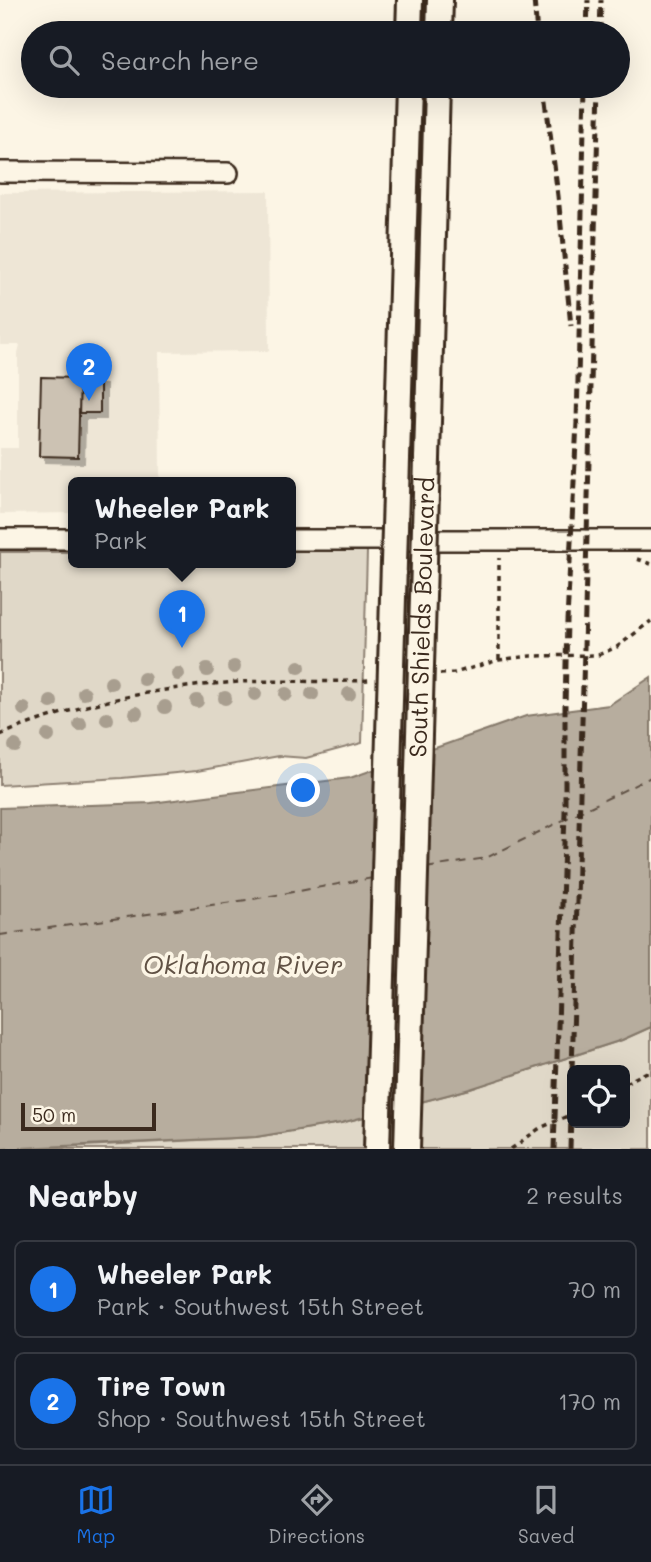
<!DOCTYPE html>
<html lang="en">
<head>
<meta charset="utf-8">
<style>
  body { margin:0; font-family:Mali,sans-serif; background:#242831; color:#f1f3f6 }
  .controls { position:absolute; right:21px; bottom:21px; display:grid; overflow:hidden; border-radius:10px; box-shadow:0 7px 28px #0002 }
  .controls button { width:63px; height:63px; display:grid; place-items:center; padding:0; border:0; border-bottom:2px solid #363941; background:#171b24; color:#f1f3f6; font:35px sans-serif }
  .scale { position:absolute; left:21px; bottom:18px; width:135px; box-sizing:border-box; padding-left:7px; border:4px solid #3b2a1e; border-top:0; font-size:19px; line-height:24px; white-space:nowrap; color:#3b2a1e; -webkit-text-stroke:5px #fcf5e5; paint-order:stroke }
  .you { position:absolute; left:304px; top:791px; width:24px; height:24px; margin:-18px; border:5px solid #fff; border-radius:50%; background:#1a73e8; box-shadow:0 0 0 10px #1a73e833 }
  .badge { display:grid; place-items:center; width:46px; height:46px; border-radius:50%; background:#1a73e8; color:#fff; font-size:23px; font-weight:700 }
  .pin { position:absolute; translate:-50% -58px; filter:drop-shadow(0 2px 4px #0008) }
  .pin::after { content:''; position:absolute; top:37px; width:24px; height:21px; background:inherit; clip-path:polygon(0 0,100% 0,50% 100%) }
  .popup { position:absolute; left:68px; top:477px; width:228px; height:91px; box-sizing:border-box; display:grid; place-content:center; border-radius:10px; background:#171b24; filter:drop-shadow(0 2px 5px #0005); font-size:23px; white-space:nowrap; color:#9ea1a6 }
  .popup b { font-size:26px; color:#f1f3f6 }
  .popup::after { content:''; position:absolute; left:50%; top:100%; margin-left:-14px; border:14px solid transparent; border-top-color:#171b24 }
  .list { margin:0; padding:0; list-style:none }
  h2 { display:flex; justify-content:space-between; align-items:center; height:91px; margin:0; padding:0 28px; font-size:30px }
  h2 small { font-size:23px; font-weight:400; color:#9ea1a6 }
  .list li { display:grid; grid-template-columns:46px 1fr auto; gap:21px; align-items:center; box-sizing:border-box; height:98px; margin:0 14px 14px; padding:0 14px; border:2px solid #363941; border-radius:10px }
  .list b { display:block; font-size:26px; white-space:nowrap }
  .list p { margin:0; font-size:23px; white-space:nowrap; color:#9ea1a6 }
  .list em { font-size:23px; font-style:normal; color:#9ea1a6 }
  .icon { flex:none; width:38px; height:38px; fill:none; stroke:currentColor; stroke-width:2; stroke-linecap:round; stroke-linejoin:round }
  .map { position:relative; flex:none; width:651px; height:1149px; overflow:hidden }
  .search { position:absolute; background:#171b24; box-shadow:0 7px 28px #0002; left:21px; right:21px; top:21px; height:77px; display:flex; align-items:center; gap:18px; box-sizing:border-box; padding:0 24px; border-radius:38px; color:#9ea1a6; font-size:26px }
  .sheet { height:315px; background:#171b24 }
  nav { display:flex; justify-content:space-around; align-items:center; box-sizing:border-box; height:98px; border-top:2px solid #363941; background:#171b24; font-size:19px; color:#9ea1a6 }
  nav a { display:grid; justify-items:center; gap:4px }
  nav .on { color:#1a73e8 }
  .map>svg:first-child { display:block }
  .built { fill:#eee6d6 }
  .green { fill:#e0d8c8; stroke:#8e8173; stroke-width:2; fill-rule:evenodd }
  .water { fill:#b7ad9e; stroke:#85796b; stroke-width:2 }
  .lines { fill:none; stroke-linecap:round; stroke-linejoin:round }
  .ferry { stroke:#605144; stroke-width:2; stroke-dasharray:9 7; stroke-linecap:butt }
  .building { fill:#ccc2b3; stroke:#3b2a1e; stroke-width:2; filter:url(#shadow) }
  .minor-casing { stroke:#3b2a1e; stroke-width:24 }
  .major-casing { stroke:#3b2a1e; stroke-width:30 }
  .path { stroke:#3b2a1e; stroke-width:3.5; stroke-dasharray:5 5; stroke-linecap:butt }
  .minor { stroke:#fcf5e5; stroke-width:19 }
  .major { stroke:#fcf5e5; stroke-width:24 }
  .rail { stroke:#3b2a1e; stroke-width:5; stroke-dasharray:10 5; stroke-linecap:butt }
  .major-bridge-casing { stroke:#3b2a1e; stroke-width:30; stroke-linecap:butt }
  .major-bridge { stroke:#fcf5e5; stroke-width:24 }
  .tree { fill:#a89e8f }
  .labels { text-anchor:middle; stroke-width:7; stroke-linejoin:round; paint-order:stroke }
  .street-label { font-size:24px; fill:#3b2a1e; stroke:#fcf5e5 }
  .water-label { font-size:26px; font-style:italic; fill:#605144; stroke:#fcf5e5 }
</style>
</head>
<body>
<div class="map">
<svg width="651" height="1149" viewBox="0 0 651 1149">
  <defs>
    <filter id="shadow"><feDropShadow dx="6" dy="6" stdDeviation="0" flood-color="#0004"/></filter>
  </defs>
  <rect width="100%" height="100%" fill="#fcf5e5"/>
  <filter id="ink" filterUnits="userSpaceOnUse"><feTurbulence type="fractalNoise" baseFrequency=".0143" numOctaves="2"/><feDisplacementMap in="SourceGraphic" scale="14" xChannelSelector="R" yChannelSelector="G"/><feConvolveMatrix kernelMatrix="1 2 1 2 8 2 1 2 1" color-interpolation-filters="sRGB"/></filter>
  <g filter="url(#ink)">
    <path class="built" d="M268 191 269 351 159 352 160 482H74L73 513 0 514V448H18V353L20 345H0V193Z"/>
    <path class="green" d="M291 551H367L362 743 306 758 279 756 197 771 122 778 0 785V552H73L74 562H290Z
      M651 1027V1149H26L256 1137 341 1123 470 1089 622 1040ZM572 1070H625V1123H572Z"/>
    <path class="water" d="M651 677V1027L622 1040 470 1089 341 1123 256 1137 0 1149V808L151 803 350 778 526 716 609 705Z"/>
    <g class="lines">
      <path class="ferry" d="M426 868 486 858 651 777
        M0 935 253 899 373 878"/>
    </g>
    <path class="building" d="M41 377 80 378 78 457 39 456Z
      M80 378 100 379V413H79Z"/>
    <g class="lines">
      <defs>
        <path id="minor" d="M0 172 228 173
          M0 539H74
          M290 540H651"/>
        <path id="major" d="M409 33 410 0
          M439 33 440 0
          M397 459 408 86
          M427 459 437 86"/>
      </defs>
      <use href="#minor" class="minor-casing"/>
      <use href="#major" class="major-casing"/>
      <path class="path" d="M637 559 651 564
        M499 660V558
        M440 674 454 673 499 660 513 658 531 656 598 655 617 647 651 621
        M0 735C76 704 158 687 240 682 283 680 326 683 369 680
        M625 1083 651 1070
        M511 1149 540 1128 572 1114"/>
      <use href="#minor" class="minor"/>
      <use href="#major" class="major"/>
      <path class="rail" d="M534 0 537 33
        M587 33 588 0
        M600 33 601 0
        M544 86 558 196 571 326
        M572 1070C582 742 590 414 599 86
        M554 1149 565 812V707L567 621 577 422 585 86
        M570 1149 572 1078"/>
      <defs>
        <g id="major-bridge">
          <path d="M377 1149 397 459"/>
          <path id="s1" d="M407 1149 427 459"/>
        </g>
      </defs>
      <use href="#major-bridge" class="major-bridge-casing"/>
      <use href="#major-bridge" class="major-bridge"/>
    </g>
    <g class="tree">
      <circle cx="234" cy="667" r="7"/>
      <circle cx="299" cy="667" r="7"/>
      <circle cx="207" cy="670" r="7"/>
      <circle cx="178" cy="674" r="7"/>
      <circle cx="144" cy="679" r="7"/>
      <circle cx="111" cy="683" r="7"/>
      <circle cx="84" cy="693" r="7"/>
      <circle cx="255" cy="694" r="7"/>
      <circle cx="286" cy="694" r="7"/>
      <circle cx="312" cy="694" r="7"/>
      <circle cx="349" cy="694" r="7"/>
      <circle cx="225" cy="698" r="7"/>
      <circle cx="197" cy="701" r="7"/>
      <circle cx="51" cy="702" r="7"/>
      <circle cx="165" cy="707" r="7"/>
      <circle cx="24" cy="709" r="7"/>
      <circle cx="136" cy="713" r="7"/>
      <circle cx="107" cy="719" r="7"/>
      <circle cx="80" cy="724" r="7"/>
      <circle cx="48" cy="736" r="7"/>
      <circle cx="15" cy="746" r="7"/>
    </g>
  </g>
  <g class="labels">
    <g class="street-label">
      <text dy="8" stroke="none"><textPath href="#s1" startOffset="532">South Shields Boulevard</textPath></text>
    </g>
    <g class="water-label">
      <text x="243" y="974">Oklahoma River</text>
    </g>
  </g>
</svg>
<div class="controls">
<button><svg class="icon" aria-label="locate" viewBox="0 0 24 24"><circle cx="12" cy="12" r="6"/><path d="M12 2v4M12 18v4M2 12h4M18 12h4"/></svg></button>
</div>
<div class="scale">50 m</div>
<div class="you"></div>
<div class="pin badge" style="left:182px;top:648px">1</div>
<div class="popup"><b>Wheeler Park</b>Park</div>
<div class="pin badge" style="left:89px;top:401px">2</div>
<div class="search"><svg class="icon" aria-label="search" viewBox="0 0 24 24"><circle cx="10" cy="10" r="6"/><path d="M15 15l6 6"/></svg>Search here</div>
</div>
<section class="sheet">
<h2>Nearby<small>2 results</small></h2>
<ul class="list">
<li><span class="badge">1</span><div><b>Wheeler Park</b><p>Park · Southwest 15th Street</p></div><em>70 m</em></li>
<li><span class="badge">2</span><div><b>Tire Town</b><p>Shop · Southwest 15th Street</p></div><em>170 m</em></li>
</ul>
</section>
<nav>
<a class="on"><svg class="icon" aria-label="map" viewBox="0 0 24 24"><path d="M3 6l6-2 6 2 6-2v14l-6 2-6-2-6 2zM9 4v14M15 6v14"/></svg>Map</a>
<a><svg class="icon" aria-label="directions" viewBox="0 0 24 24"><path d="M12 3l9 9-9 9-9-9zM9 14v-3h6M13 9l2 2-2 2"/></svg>Directions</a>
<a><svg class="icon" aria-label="saved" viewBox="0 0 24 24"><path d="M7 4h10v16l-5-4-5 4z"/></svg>Saved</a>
</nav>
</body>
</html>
